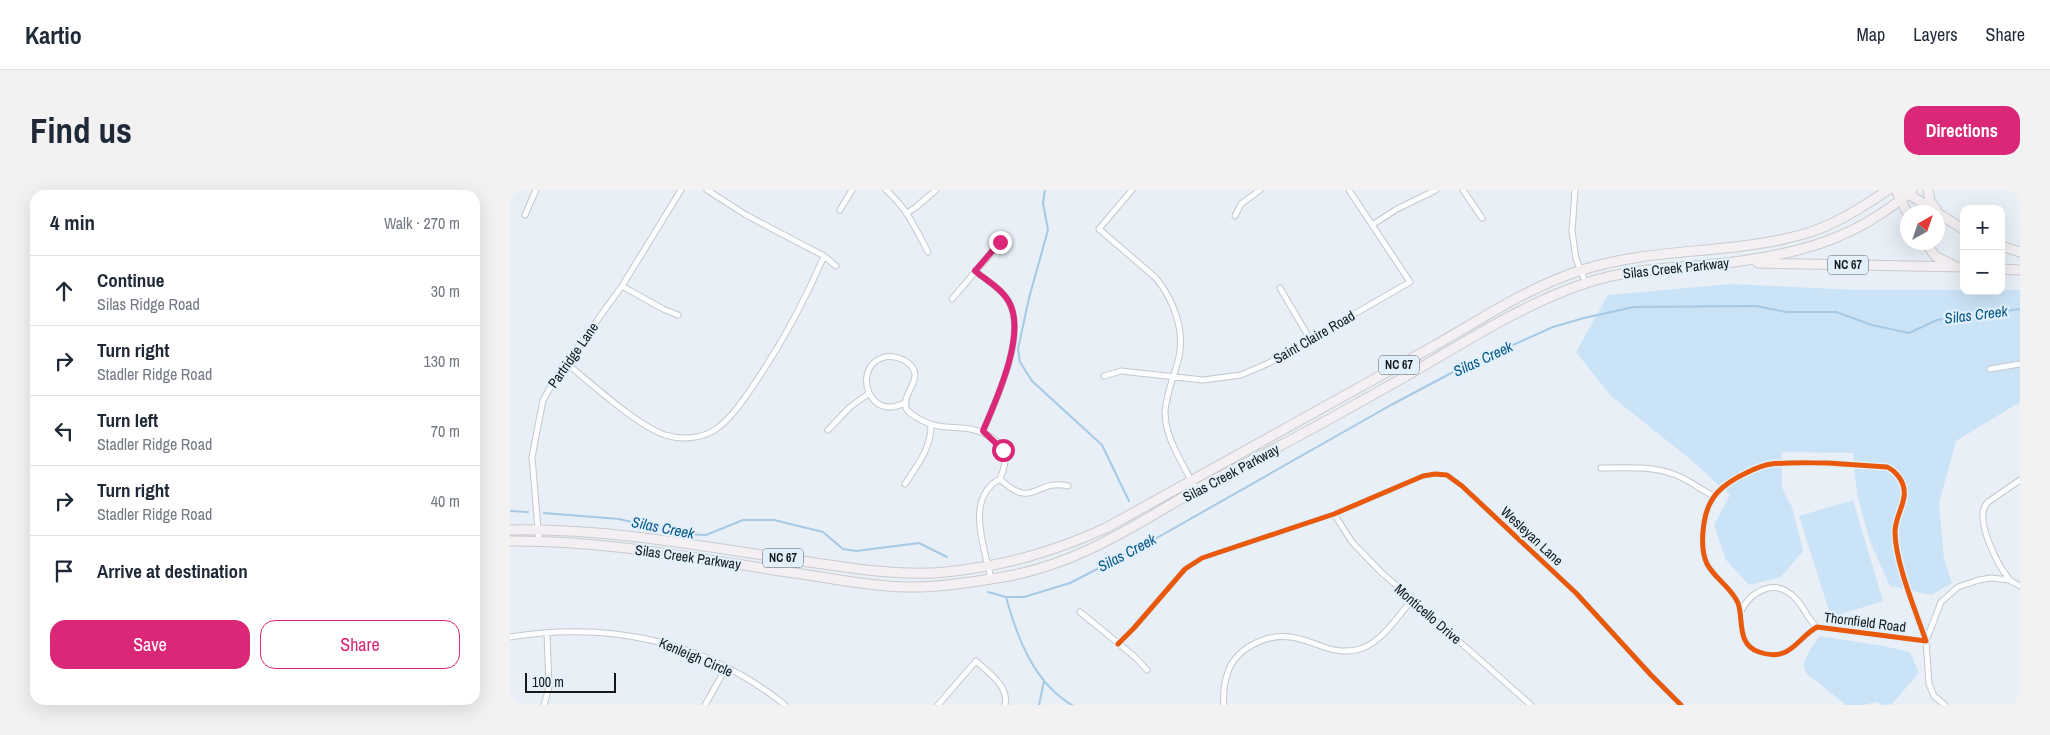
<!DOCTYPE html>
<html lang="en">
<head>
<meta charset="utf-8">
<style>
  body { margin:0; font-family:"Archivo Narrow",sans-serif; background:#f2f2f3; color:#1f2937 }
  .controls { position:absolute; right:15px; top:15px; display:grid; overflow:hidden; border-radius:10px; box-shadow:0 5px 20px #0002 }
  .controls button { width:45px; height:45px; display:grid; place-items:center; padding:0; border:0; border-bottom:1px solid #e0e1e3; background:#fff; color:#1f2937; font:25px sans-serif }
  .compass { position:absolute; left:1390px; top:15px; width:45px; height:45px; border-radius:50%; background:#fff; box-shadow:0 5px 20px #0002; rotate:40deg }
  .scale { position:absolute; left:15px; bottom:12px; width:91px; box-sizing:border-box; padding-left:5px; border:2px solid #14191d; border-top:0; font-size:14px; line-height:18px; white-space:nowrap; color:#14191d; -webkit-text-stroke:4px #e2f0fc; paint-order:stroke }
  .stop { position:absolute; width:15px; height:15px; margin:-11px; border:4px solid #db2777; border-radius:50%; background:#fff }
  .stop.end { background:#db2777; border-color:#fff; box-shadow:0 1px 5px #0008 }
  .list { margin:0; padding:0; list-style:none }
  h2 { display:flex; justify-content:space-between; align-items:center; height:65px; margin:0; padding:0 20px; font-size:21px }
  h2 small { font-size:16px; font-weight:400; color:#747a83 }
  .list li { display:grid; grid-template-columns:32px 1fr auto; gap:15px; align-items:center; box-sizing:border-box; height:70px; padding:0 20px; border-top:1px solid #e0e1e3 }
  .list b { display:block; font-size:19px; white-space:nowrap }
  .list p { margin:0; font-size:16px; white-space:nowrap; color:#747a83 }
  .list em { font-size:16px; font-style:normal; color:#747a83 }
  .actions { display:flex; gap:10px; padding:15px 20px }
  .actions a { flex:1; padding:11px 0; border:1px solid #db2777; border-radius:15px; text-align:center; font-size:18px; color:#db2777 }
  .actions .main { background:#db2777; color:#fff }
  .icon { flex:none; width:28px; height:28px; fill:none; stroke:currentColor; stroke-width:2; stroke-linecap:round; stroke-linejoin:round }
  .map { position:relative; flex:none; width:1510px; height:515px; overflow:hidden; border-radius:15px }
  header { display:flex; align-items:center; gap:30px; box-sizing:border-box; height:70px; padding:0 25px; background:#fff; border-bottom:1px solid #e0e1e3 }
  header strong { font-size:24px }
  nav { display:flex; gap:28px; margin-inline-start:auto; font-size:18px }
  .intro { display:flex; align-items:center; justify-content:space-between; box-sizing:border-box; height:120px; padding:0 30px }
  h1 { margin:0; font-size:35px }
  .button { padding:12px 22px; border-radius:15px; background:#db2777; color:#fff; font-size:18px; font-weight:700 }
  main { display:flex; gap:30px; padding:0 30px }
  aside { flex:1; background:#fff; border-radius:15px; box-shadow:0 5px 20px #0002 }
  .map>svg:first-child { display:block }
  .green { fill:#cbe3f7 }
  .lines { fill:none; stroke-linecap:round; stroke-linejoin:round }
  .stream { stroke:#a6c9e6; stroke-width:2 }
  .minor-casing { stroke:#c3c8cd; stroke-width:7 }
  .primary-casing { stroke:#c8cbcf; stroke-width:11 }
  .minor { stroke:#fcfdfe; stroke-width:5 }
  .primary { stroke:#f4eff2; stroke-width:9 }
  .cycleway-casing { stroke:#e2f0fc; stroke-width:8 }
  .cycleway { stroke:#e8590c; stroke-width:5 }
  .route { stroke:#db2777; stroke-width:6 }
  .labels { text-anchor:middle; stroke-width:4.5; stroke-linejoin:round; paint-order:stroke }
  .shield { fill:#e2f0fc; stroke:#525a60; stroke-width:1 }
  .shield-label { font-size:12px; font-weight:bold; fill:#14191d }
  .street-label { font-size:14px; fill:#14191d; stroke:#e2f0fc }
  .water-label { font-size:15px; font-style:italic; fill:#065888; stroke:#e2f0fc }
</style>
</head>
<body>
<header>
<strong>Kartio</strong>
<nav><a>Map</a><a>Layers</a><a>Share</a></nav>
</header>
<div class="intro"><h1>Find us</h1><a class="button">Directions</a></div>
<main>
<aside>
<h2>4 min<small>Walk · 270 m</small></h2>
<ul class="list">
<li><svg class="icon" aria-label="ahead" viewBox="0 0 24 24"><path d="M12 20V5M6 11l6-6 6 6"/></svg><div><b>Continue</b><p>Silas Ridge Road</p></div><em>30 m</em></li>
<li><svg class="icon" aria-label="right" viewBox="0 0 24 24"><path d="M7 20v-9h11M14 6l5 5-5 5"/></svg><div><b>Turn right</b><p>Stadler Ridge Road</p></div><em>130 m</em></li>
<li><svg class="icon" aria-label="left" viewBox="0 0 24 24"><path d="M17 20v-9H6M10 6l-5 5 5 5"/></svg><div><b>Turn left</b><p>Stadler Ridge Road</p></div><em>70 m</em></li>
<li><svg class="icon" aria-label="right" viewBox="0 0 24 24"><path d="M7 20v-9h11M14 6l5 5-5 5"/></svg><div><b>Turn right</b><p>Stadler Ridge Road</p></div><em>40 m</em></li>
<li><svg class="icon" aria-label="arrive" viewBox="0 0 24 24"><path d="M6 21V4h12l-3 4 3 4H6"/></svg><div><b>Arrive at destination</b></div></li>
</ul>
<div class="actions"><a class="main">Save</a><a>Share</a></div>
</aside>
<div class="map">
<svg width="1510" height="515" viewBox="0 0 1510 515">
  <rect width="100%" height="100%" fill="#e8eff6"/>
  <path class="green" d="M1221 94 1348 100H1510V212L1446 251 1429 313 1434 369 1442 393 1421 405 1380 396 1360 352 1347 304 1343 263 1272 262V298L1282 317 1293 361 1271 387 1239 395 1216 370 1204 335 1220 305 1175 265 1101 206 1066 162 1098 105Z
    M1343 310 1373 411 1321 427 1289 326Z
    M1310 446 1373 456 1400 462 1409 483 1382 514 1373 515 1366 512 1353 515H1336L1297 484 1293 475 1301 458Z"/>
  <g class="lines">
    <path class="stream" d="M535 0 533 13 538 40 519 108 508 159 510 172 522 191 592 255 619 311
      M0 321 18 322
      M34 323 109 329 171 344 196 345 233 330H264L313 342 333 359 346 361 409 353 437 367
      M478 402 496 407H514L560 393 645 349 881 215 947 180 1043 137 1074 128 1124 117 1246 116 1276 122H1326L1362 135 1399 143 1427 130 1510 119
      M496 407C507 447 524 493 562 515
      M529 515 534 491"/>
    <defs>
      <path id="minor" d="M197 0 236 25 314 66 326 76
        M376 0C396 17 406 39 418 62
        M622 0 589 39 646 88C663 109 675 140 669 167 665 185 656 203 655 222 655 250 675 276 686 300
        M953 0 972 28
        M1065 0 1062 41 1066 69 1076 93
        M330 20 342 0
        M397 23 406 17 426 0
        M15 25 26 0
        M725 26 731 14 750 0
        M862 35 887 19 926 0
        M465 81C476 90 492 99 499 112 517 145 486 210 473 241
        M112 96 153 119 168 125
        M770 98 800 149
        M442 109 490 53
        M56 173C81 193 126 235 155 245 171 250 192 249 206 239 222 228 234 209 245 193 274 150 294 113 314 66
        M1480 179 1510 174
        M594 186 611 181 693 190 731 185 759 173 900 92 839 0
        M396 212C359 234 342 178 372 168 378 165 387 167 394 170 420 186 391 201 396 218 398 223 406 227 411 230 436 244 462 230 486 251 499 264 496 274 490 289 454 308 475 359 481 389
        M318 240 340 217 358 204
        M1318 273 1377 277C1382 279 1385 282 1389 287 1403 307 1385 322 1385 342 1385 372 1406 422 1416 451L1307 437C1286 449 1280 473 1249 462 1226 454 1234 430 1228 413 1221 397 1205 389 1197 374 1191 361 1192 346 1194 333 1198 306 1213 294 1236 283 1244 279 1253 275 1261 274 1280 272 1299 273 1318 273Z
        M1091 278C1115 278 1142 275 1166 285 1179 290 1191 300 1204 306
        M490 289C523 321 526 288 558 296
        M395 294C407 276 421 258 421 236
        M824 324 842 352 871 382 1021 515
        M29 351 22 267 33 210 49 183 112 96 171 0
        M1499 389C1488 375 1462 327 1478 312L1510 290
        M570 422 625 467 637 480
        M1230 423C1241 400 1266 387 1286 409 1295 418 1297 429 1307 437
        M0 447C100 431 195 451 275 515
        M608 454 624 438 675 379 692 368 824 324 913 286 925 284 937 285 952 296 1066 403 1141 485 1171 515
        M34 515 39 497 37 443
        M195 515 216 478
        M428 515 466 471C479 483 499 496 495 515
        M714 515C713 505 714 494 717 485 724 459 755 444 780 447 806 450 822 467 850 459 871 453 888 426 902 410
        M1435 515 1424 506 1419 494 1416 451 1431 412 1448 397 1469 390 1481 388 1499 390 1510 396"/>
      <path id="primary" d="M1386 0 1398 24
        M1392 0 1427 22
        M1418 0 1420 11 1426 19
        M1428 23 1454 40
        M1415 52 1425 66 1443 75
        M1491 56 1510 62
        M1248 73 1454 77
        M1491 79 1510 80
        M0 340C93 338 186 355 278 369 330 376 383 387 436 382 494 376 543 362 596 338 704 278 813 218 922 157 970 130 1018 97 1072 80 1143 57 1218 65 1290 45 1322 37 1351 18 1378 0
        M0 351C95 350 190 369 284 383 321 388 358 396 396 397 425 398 464 392 493 387 566 375 622 337 684 301 710 286 737 273 764 259 804 238 843 216 882 194 945 159 1007 116 1076 93 1125 77 1174 78 1224 72 1293 63 1349 47 1402 0"/>
    </defs>
    <use href="#minor" class="minor-casing"/>
    <use href="#primary" class="primary-casing"/>
    <use href="#minor" class="minor"/>
    <use href="#primary" class="primary"/>
    <defs>
      <path id="cycleway" d="M1318 273 1377 277C1382 279 1385 282 1389 287 1403 307 1385 322 1385 342 1385 372 1406 422 1416 451L1307 437C1286 449 1280 473 1249 462 1226 454 1234 430 1228 413 1221 397 1205 389 1197 374 1191 361 1192 346 1194 333 1198 306 1213 294 1236 283 1244 279 1253 275 1261 274 1280 272 1299 273 1318 273Z
        M608 454 624 438 675 379 692 368 824 324 913 286 925 284 937 285 952 296 1066 403 1141 485 1171 515"/>
    </defs>
    <use href="#cycleway" class="cycleway-casing"/>
    <use href="#cycleway" class="cycleway"/>
  </g>
  <g class="lines">
    <path class="route" d="M490 52 465 81C476 90 492 99 499 112 517 144 486 210 473 241L493 260"/>
  </g>
  <g class="labels">
    <g class="shield">
      <rect x="1318" y="65.5" width="40" height="19" rx="4"/>
      <rect x="869" y="165.5" width="40" height="19" rx="4"/>
      <rect x="253" y="358.5" width="40" height="19" rx="4"/>
    </g>
    <g class="shield-label">
      <text x="1338" y="79">NC 67</text>
      <text x="889" y="179">NC 67</text>
      <text x="273" y="372">NC 67</text>
    </g>
    <g class="street-label">
      <text transform="translate(1166 78) rotate(-6)" y="5">Silas Creek Parkway</text>
      <text transform="translate(804 147) rotate(-30)" y="5">Saint Claire Road</text>
      <text transform="translate(63 165) rotate(-55)" y="5">Partridge Lane</text>
      <text transform="translate(721 283) rotate(-28)" y="5">Silas Creek Parkway</text>
      <text transform="translate(1022 346) rotate(43)" y="5">Wesleyan Lane</text>
      <text transform="translate(178 367) rotate(8)" y="5">Silas Creek Parkway</text>
      <text transform="translate(918 424) rotate(41)" y="5">Monticello Drive</text>
      <text transform="translate(1355 432) rotate(7)" y="5">Thornfield Road</text>
      <text transform="translate(186 467) rotate(23)" y="5">Kenleigh Circle</text>
    </g>
    <g class="water-label">
      <text transform="translate(1466 125) rotate(-7)" y="5">Silas Creek</text>
      <text transform="translate(973 169) rotate(-25)" y="5">Silas Creek</text>
      <text transform="translate(153 338) rotate(11)" y="5">Silas Creek</text>
      <text transform="translate(617 363) rotate(-28)" y="5">Silas Creek</text>
    </g>
  </g>
</svg>
<div class="controls">
<button>+</button>
<button>−</button>
</div>
<svg class="compass" viewBox="-18 -18 36 36"><path d="M0-13l5 13h-10z" fill="#e53935"/><path d="M0 13l5-13h-10z" fill="#747a83"/></svg>
<div class="scale">100 m</div>
<div class="stop" style="left:493px;top:260px"></div>
<div class="stop end" style="left:490px;top:52px"></div>
</div>
</main>
</body>
</html>
